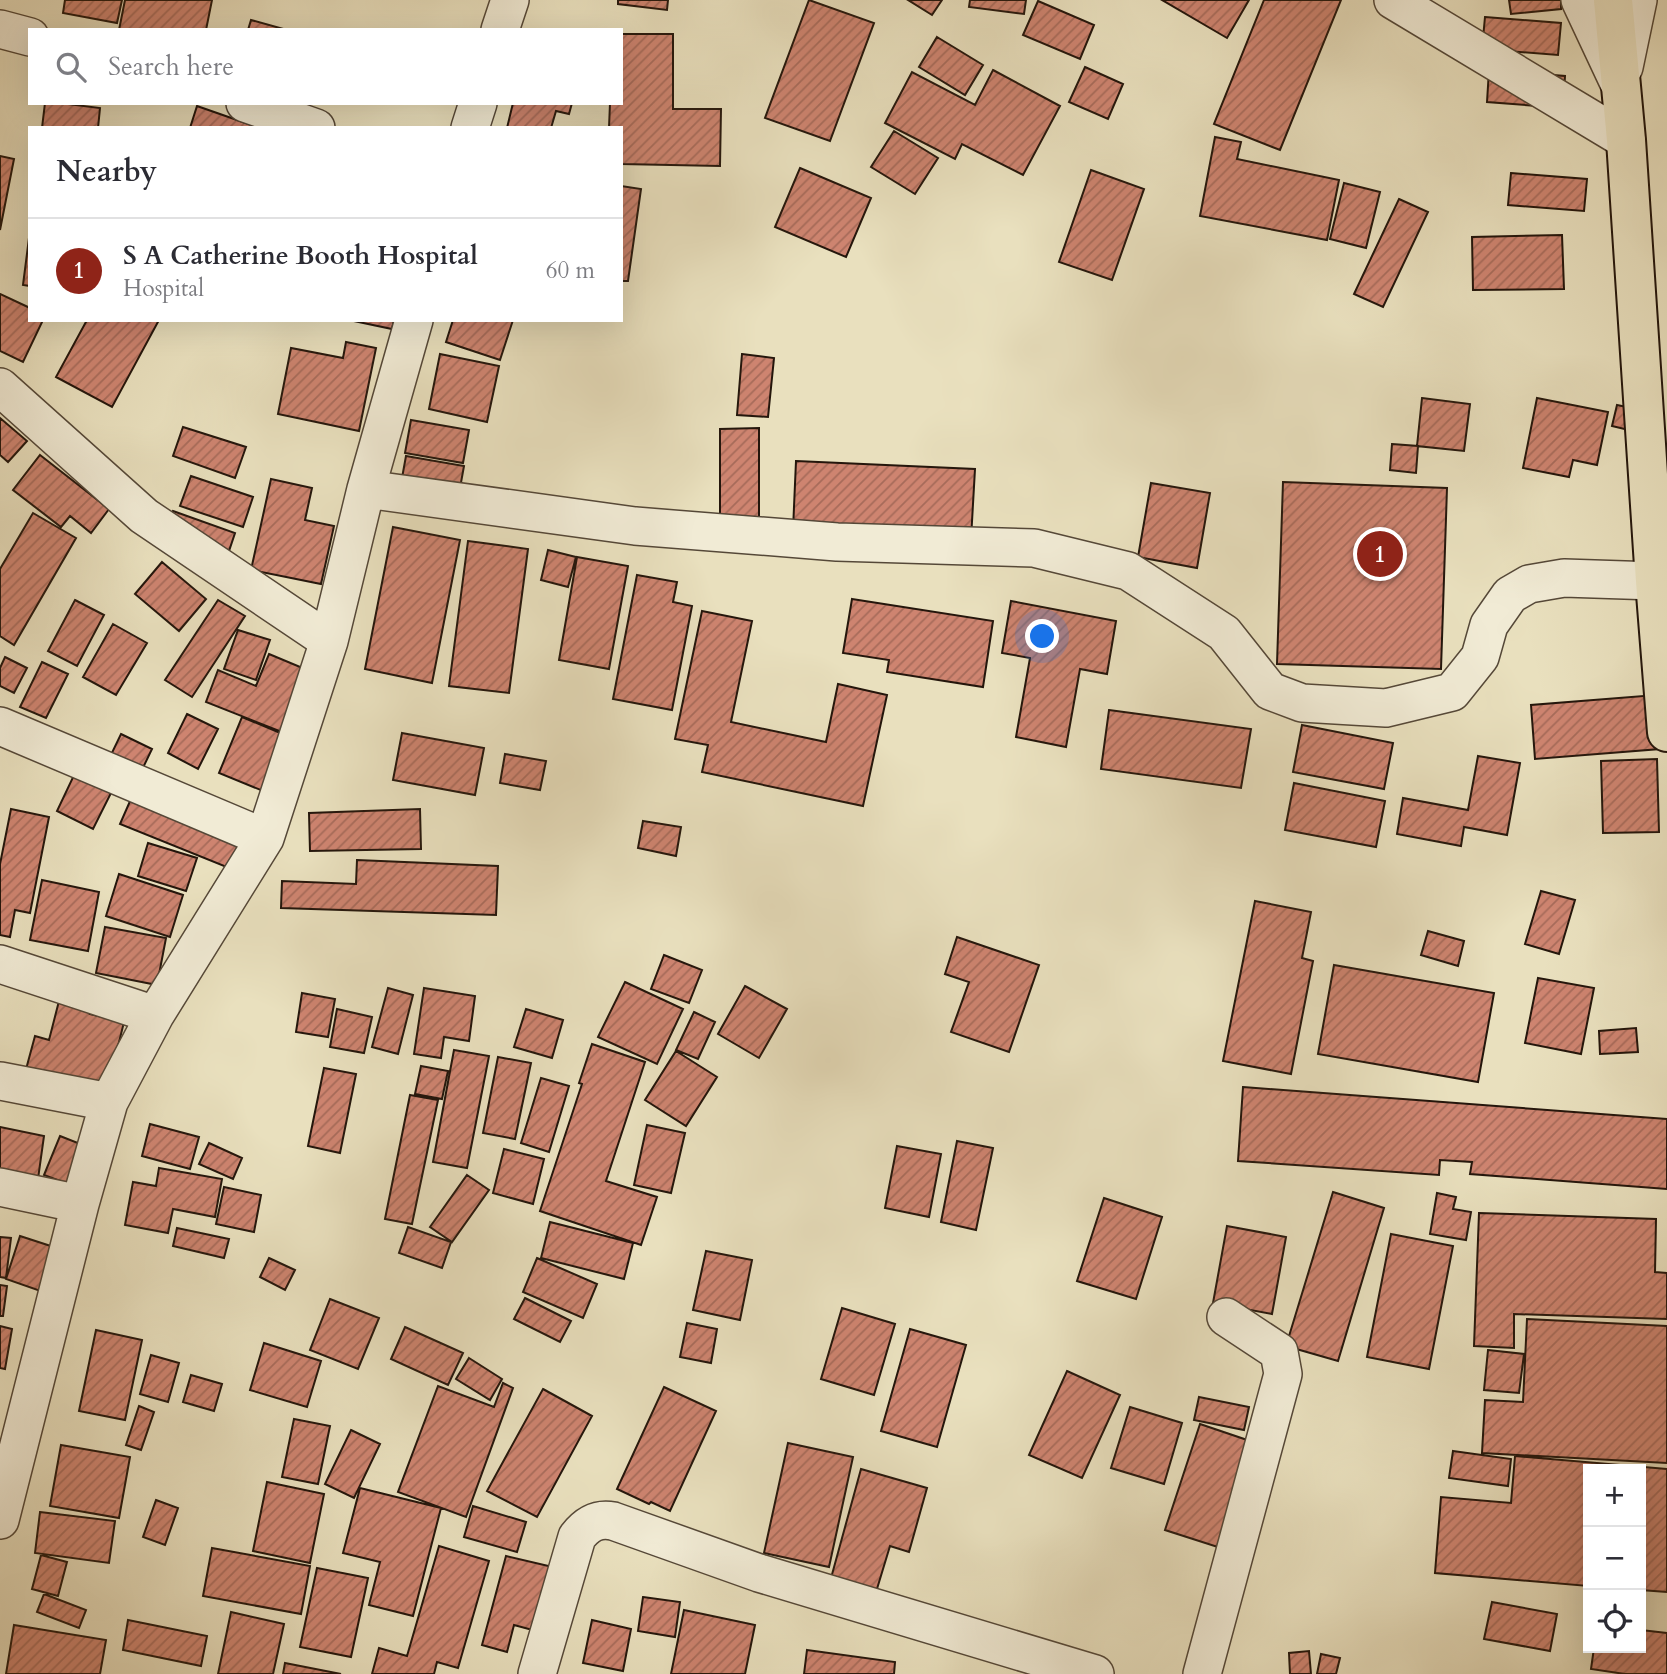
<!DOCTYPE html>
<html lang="en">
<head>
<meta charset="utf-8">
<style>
  body { margin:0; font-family:Cardo,serif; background:#f7f7f7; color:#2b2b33 }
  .controls { position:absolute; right:21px; bottom:21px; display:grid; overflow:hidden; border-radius:0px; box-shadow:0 7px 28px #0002 }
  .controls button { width:63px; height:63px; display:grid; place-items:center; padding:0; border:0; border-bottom:2px solid #e1e1e2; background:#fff; color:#2b2b33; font:35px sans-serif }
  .you { position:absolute; left:1043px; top:637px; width:24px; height:24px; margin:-18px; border:5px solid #fff; border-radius:50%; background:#1a73e8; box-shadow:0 0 0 10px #1a73e833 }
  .badge { display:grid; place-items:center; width:46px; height:46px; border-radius:50%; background:#8f2418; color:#fff; font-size:23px; font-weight:700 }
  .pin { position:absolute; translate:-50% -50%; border:4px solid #fff; box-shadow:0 2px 7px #0006 }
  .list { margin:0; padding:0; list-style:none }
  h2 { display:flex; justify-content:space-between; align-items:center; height:91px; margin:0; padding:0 28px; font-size:30px }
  h2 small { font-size:23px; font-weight:400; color:#7c7c81 }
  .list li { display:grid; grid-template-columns:46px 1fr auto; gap:21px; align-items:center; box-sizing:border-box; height:105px; padding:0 28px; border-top:2px solid #e1e1e2 }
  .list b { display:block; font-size:26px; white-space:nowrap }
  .list p { margin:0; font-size:23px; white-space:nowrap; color:#7c7c81 }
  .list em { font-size:23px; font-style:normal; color:#7c7c81 }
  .icon { flex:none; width:38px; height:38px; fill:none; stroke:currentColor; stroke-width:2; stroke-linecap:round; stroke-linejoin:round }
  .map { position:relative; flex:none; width:1667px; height:1674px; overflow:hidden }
  .search { position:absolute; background:#fff; box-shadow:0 7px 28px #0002; left:28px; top:28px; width:595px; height:77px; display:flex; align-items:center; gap:18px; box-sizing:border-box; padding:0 24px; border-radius:0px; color:#7c7c81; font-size:26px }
  .panel { position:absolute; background:#fff; box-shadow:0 7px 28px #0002; left:28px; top:126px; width:595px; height:196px; border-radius:0px }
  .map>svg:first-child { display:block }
  .building { fill:url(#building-hatch); stroke:#24160c; stroke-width:2 }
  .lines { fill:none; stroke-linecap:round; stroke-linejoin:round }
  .minor-casing { stroke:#554838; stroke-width:40 }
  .major-casing { stroke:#24160c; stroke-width:42 }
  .minor { stroke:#f1ebd5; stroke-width:37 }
  .major { stroke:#e9e0be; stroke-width:38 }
</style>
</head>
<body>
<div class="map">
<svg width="1667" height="1674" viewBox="0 0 1667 1674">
  <defs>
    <pattern id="building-hatch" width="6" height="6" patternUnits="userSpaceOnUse" patternTransform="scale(1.75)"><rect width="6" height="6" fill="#ce8470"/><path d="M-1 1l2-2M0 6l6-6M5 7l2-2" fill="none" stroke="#a76b5a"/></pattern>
  </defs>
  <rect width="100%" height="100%" fill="#e9e0be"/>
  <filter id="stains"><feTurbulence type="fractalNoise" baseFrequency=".00286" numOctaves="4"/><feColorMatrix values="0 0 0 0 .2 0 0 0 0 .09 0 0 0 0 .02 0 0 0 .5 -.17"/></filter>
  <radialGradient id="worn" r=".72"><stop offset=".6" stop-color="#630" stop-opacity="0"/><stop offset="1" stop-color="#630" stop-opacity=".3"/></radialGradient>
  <path class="building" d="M65 0H122L117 23 63 13Z
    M125 0H212L206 30H119Z
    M618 0H668L667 10 618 4Z
    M809 0 874 23 830 141 765 118Z
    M908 0H942L932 15Z
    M970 0H1026L1024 14 969 7Z
    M1162 0H1249L1227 38Z
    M1264 0H1341L1280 150 1214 124Z
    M1509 0H1561V9L1511 14Z
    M1038 1 1094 25 1080 59 1023 35Z
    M1485 17 1561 23 1558 55 1482 49Z
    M251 20 287 30H248Z
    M621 34H673V109H721L720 166 621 164V128H609L610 103H621Z
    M937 37 983 65 965 95 919 67Z
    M1085 67 1123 84 1108 119 1069 102Z
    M993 70 1060 106 1023 175 962 144 955 159 885 123 912 72 975 105Z
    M1489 70 1565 76 1563 108 1487 102Z
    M45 103H60L100 108 98 128H42Z
    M513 103H572L569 114 556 111 551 128H507Z
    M197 106 260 128H190Z
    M894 131 938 158 915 194 871 167Z
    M1215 137 1241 142 1237 159 1339 180 1327 240 1200 216Z
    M0 156 14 159 0 230Z
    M800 168 871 198 846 257 775 227Z
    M1091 170 1144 189 1112 280 1059 262Z
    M1511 173 1587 179 1584 211 1508 205Z
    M1344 183 1380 192 1366 248 1330 239Z
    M621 186 641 189 628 281H621Z
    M1399 199 1428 212 1383 307 1354 294Z
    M30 230V286L23 285Z
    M1562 235 1564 289 1473 290 1472 237Z
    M0 294 30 308V320H43L23 362 0 351Z
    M87 320H159L112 407 56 377Z
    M349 320H394L392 329Z
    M453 320H513L500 360 446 342Z
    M346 342 376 348 359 431 278 414 291 348 343 358Z
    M440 354 499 366 487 422 429 409Z
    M742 354 774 358 768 417 737 415Z
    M1422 398 1470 404 1464 451 1417 446Z
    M1537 398 1608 412 1597 465 1573 460 1569 477 1523 468Z
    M1617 405 1637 409 1633 431 1612 426Z
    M0 418 27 441 8 462 0 455Z
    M411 420 469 430 463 463 405 453Z
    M183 427 246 447 235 478 173 456Z
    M759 428V520H720V429Z
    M1392 444 1418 446 1416 473 1390 470Z
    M40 455 109 509 91 533 70 516 61 527 13 490Z
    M406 456 464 466 458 499 400 489Z
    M796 461 975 469 971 539 793 530Z
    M191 476 253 497 243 527 180 506Z
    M271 479 312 488 305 520 334 526 321 584 251 570Z
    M1283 482 1447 488 1441 669 1277 664Z
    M1151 483 1210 493 1197 568 1138 557Z
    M173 511 235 533 225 563 162 542Z
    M33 513 76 538 14 645 0 636V569Z
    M393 527 460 540 432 683 365 669Z
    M468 541 528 549 509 693 449 686Z
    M548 550 576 557 568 587 541 580Z
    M577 557 628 566 609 669 559 660Z
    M162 562 206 599 179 631 135 594Z
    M637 575 677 582 673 602 692 606 672 710 613 699Z
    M852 599 993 621 983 687 887 672 889 660 843 653Z
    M75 600 104 615 77 666 48 651Z
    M218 600 245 616 192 697 165 680Z
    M1011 601 1116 621 1107 674 1080 669 1066 747 1016 737 1030 658 1002 653Z
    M702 611 752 621 731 722 826 742 838 684 887 695 863 806 702 772 708 745 675 739Z
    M113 624 147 643 116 695 83 677Z
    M238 630 270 640 256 680 224 669Z
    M269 654 317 674 292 736 206 702 218 670 256 686Z
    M5 657 27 668 14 693 0 686V668Z
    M42 662 68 674 46 718 20 707Z
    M1656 695 1660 749 1535 759 1531 705Z
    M1109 710 1251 729 1241 788 1101 769Z
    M187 714 218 729 198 769 168 753Z
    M242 717 297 740 273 795 219 773Z
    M1302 725 1393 743 1384 789 1293 772Z
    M402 733 484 748 475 795 393 780Z
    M121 734 152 749 139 776 108 761Z
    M505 754 546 761 540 790 500 783Z
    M1478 756 1520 763 1507 835 1464 827 1461 846 1397 834 1403 798 1468 810Z
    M1657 759 1659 832 1603 833 1601 761Z
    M75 773 112 791 93 829 57 811Z
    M1294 783 1385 801 1376 847 1285 830Z
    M134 792 248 838 234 870 120 824Z
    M11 809 49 817 30 913 15 910 10 937 0 935V864Z
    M420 809 421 849 310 851 309 813Z
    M643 821 681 827 676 856 638 848Z
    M148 843 197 858 186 891 138 876Z
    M357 860 498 866 496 915 281 908 282 881 356 884Z
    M119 874 183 895 170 937 106 916Z
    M42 880 99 892 88 951 30 940Z
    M1541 891 1575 900 1559 954 1525 944Z
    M1255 901 1311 912 1302 958 1313 961 1291 1074 1223 1061Z
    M105 927 166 938 157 985 96 973Z
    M1428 931 1464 941 1458 966 1421 955Z
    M957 937 1039 965 1009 1052 951 1032 969 982 945 974Z
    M664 955 702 970 689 1003 651 989Z
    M1334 965 1494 993 1478 1082 1318 1054Z
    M1538 978 1594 988 1581 1054 1525 1043Z
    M625 982 683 1009 657 1064 598 1037Z
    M745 986 787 1009 759 1058 718 1034Z
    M388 988 413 995 398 1054 372 1047Z
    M424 988 475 996 469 1041 444 1037 441 1058 414 1054Z
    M302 993 335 999 328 1037 296 1032Z
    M59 1001 92 1010 90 1014 124 1022 106 1095 25 1073 35 1036 49 1040Z
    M337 1009 372 1017 364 1053 330 1047Z
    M526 1009 563 1020 552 1058 514 1047Z
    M694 1012 715 1022 698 1059 676 1050Z
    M1636 1028 1638 1052 1600 1054 1599 1031Z
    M592 1044 645 1062 606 1181 657 1197 641 1245 540 1211 582 1084 579 1083Z
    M454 1050 489 1056 467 1168 433 1162Z
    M676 1051 717 1077 686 1126 645 1100Z
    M498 1057 531 1063 515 1139 483 1133Z
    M421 1066 448 1071 442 1099 415 1094Z
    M324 1068 356 1074 340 1153 308 1146Z
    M541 1078 569 1086 549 1152 521 1143Z
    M1243 1087 1667 1119V1189L1470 1174 1472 1162 1440 1160 1439 1175 1238 1161Z
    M410 1095 438 1100 412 1224 385 1219Z
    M150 1124 199 1137 190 1169 142 1156Z
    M647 1125 685 1133 671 1193 634 1185Z
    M0 1127 44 1136 38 1179 0 1175Z
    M60 1136 83 1145 68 1184 44 1175Z
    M957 1141 993 1148 976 1230 941 1222Z
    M209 1143 242 1158 233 1179 199 1164Z
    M897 1146 941 1154 929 1217 885 1208Z
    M504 1149 544 1159 533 1204 493 1193Z
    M159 1168 222 1179 215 1217 173 1209 168 1233 125 1225 133 1182 156 1186Z
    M467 1175 489 1190 452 1242 430 1227Z
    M224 1187 261 1195 254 1232 216 1224Z
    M1333 1192 1384 1208 1338 1361 1286 1346Z
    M1437 1193 1456 1197 1453 1209 1471 1212 1466 1240 1430 1234Z
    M1104 1198 1162 1217 1136 1299 1077 1281Z
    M1479 1213 1656 1219 1655 1272 1667 1273V1319L1514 1314V1348L1474 1346Z
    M550 1222 633 1243 624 1279 541 1258Z
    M1227 1226 1286 1237 1272 1314 1213 1303Z
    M408 1227 451 1242 442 1268 399 1253Z
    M177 1228 229 1239 224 1258 173 1246Z
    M1391 1234 1453 1246 1429 1369 1367 1357Z
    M20 1236 66 1251 52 1295 6 1279Z
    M0 1237 11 1238 6 1278 0 1277Z
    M706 1251 752 1260 740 1320 693 1310Z
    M269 1258 295 1270 285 1290 260 1277Z
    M537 1258 597 1284 583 1318 523 1292Z
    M0 1285 7 1286 3 1316H0Z
    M525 1298 571 1321 560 1342 514 1319Z
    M330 1299 379 1318 358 1369 310 1350Z
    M842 1308 895 1324 874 1395 821 1379Z
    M1527 1319 1667 1326V1463L1482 1453 1485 1400 1523 1402Z
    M687 1323 717 1329 711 1363 680 1357Z
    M0 1326 12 1329 5 1369 0 1368Z
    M405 1327 463 1353 448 1385 391 1359Z
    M910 1329 966 1345 937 1447 881 1431Z
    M96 1330 142 1340 125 1420 79 1411Z
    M264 1343 321 1361 307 1407 250 1390Z
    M1488 1350 1524 1354 1519 1393 1484 1390Z
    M151 1355 179 1363 168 1402 140 1394Z
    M469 1358 502 1379 490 1400 456 1379Z
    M1067 1371 1120 1395 1082 1478 1029 1455Z
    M191 1375 222 1384 214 1411 183 1402Z
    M503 1383 513 1388 466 1517 398 1492 438 1386 494 1407Z
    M664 1387 716 1411 670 1511 651 1502 649 1504 617 1489Z
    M543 1389 592 1416 537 1517 487 1491Z
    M1199 1397 1249 1407 1244 1430 1194 1420Z
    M139 1406 154 1412 141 1450 126 1445Z
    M1130 1407 1182 1423 1164 1484 1111 1468Z
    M294 1419 330 1426 318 1484 282 1477Z
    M1200 1424 1256 1443 1227 1550 1165 1530Z
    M351 1430 380 1444 354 1498 325 1484Z
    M788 1443 853 1457 829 1567 764 1553Z
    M61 1445 130 1457 119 1518 50 1506Z
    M1453 1451 1511 1459 1508 1486 1449 1478Z
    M1515 1456 1667 1469V1592L1641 1590V1469H1588V1586L1435 1573 1441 1497 1511 1503Z
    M861 1469 927 1488 909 1552 890 1546 873 1602 828 1589Z
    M267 1482 324 1494 310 1563 253 1551Z
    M360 1488 441 1508 413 1616 369 1605 380 1562 343 1553Z
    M156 1500 178 1508 165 1545 143 1537Z
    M473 1506 526 1522 517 1552 464 1537Z
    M40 1512 115 1521 109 1563 35 1553Z
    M439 1546 489 1561 458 1668 437 1662 434 1674H372L379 1648 407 1656Z
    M212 1548 310 1566 301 1614 203 1596Z
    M41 1555 67 1562 58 1596 32 1589Z
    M506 1556 557 1568 540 1632 514 1625 507 1652 482 1645Z
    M317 1568 368 1578 351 1657 300 1647Z
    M44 1594 86 1610 79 1628 37 1612Z
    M643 1597 680 1602 675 1637 638 1631Z
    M1492 1602 1557 1614 1550 1651 1484 1639Z
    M684 1610 755 1625 745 1674H671Z
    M231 1612 284 1624 273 1674H218Z
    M128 1620 207 1636 201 1666 123 1650Z
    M592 1620 631 1629 623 1671 583 1663Z
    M14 1625 106 1640 100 1674H6Z
    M1641 1630 1667 1633V1674H1625L1591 1669 1594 1648H1641Z
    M807 1650 895 1662 894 1674H804Z
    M1309 1651 1311 1674H1290L1289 1653Z
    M1321 1654 1340 1658 1336 1674H1317Z
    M285 1663 341 1674H283Z"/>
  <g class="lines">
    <defs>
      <path id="minor" d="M1393 0 1626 140
        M1580 0 1618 81
        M0 29 30 37
        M500 30 510 0
        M1624 67 1638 0
        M245 103 316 128
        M470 128 478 103
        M0 387 144 516 329 641
        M366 489 635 526 837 542 1034 548 1128 571 1224 633 1270 691 1302 703 1386 708 1452 692 1480 657 1489 625 1510 595 1529 584 1564 578 1655 581
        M0 726 265 838
        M0 964 155 1015
        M0 1081 109 1102
        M0 1187 80 1204
        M0 1520 80 1204 109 1102 155 1015 265 838 329 641 366 489 414 320
        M537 1674 577 1537C587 1524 597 1518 613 1521L759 1573 1095 1674
        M1202 1674 1283 1374 1279 1352 1226 1317"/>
      <path id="major" d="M1613 0 1626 140 1655 581 1667 732"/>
    </defs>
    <use href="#minor" class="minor-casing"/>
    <use href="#major" class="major-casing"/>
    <use href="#minor" class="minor"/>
    <use href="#major" class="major"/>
  </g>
  <rect width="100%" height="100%" filter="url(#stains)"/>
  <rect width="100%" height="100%" fill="url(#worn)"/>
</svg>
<div class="controls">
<button>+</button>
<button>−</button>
<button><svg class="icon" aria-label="locate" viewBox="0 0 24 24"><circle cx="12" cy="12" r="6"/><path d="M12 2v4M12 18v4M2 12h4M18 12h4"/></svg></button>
</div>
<div class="you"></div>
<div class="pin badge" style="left:1380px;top:554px">1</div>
<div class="search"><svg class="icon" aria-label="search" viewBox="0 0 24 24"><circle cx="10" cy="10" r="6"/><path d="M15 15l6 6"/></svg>Search here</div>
<section class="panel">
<h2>Nearby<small></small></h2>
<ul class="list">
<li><span class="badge">1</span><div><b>S A Catherine Booth Hospital</b><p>Hospital</p></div><em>60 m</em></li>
</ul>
</section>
</div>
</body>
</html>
